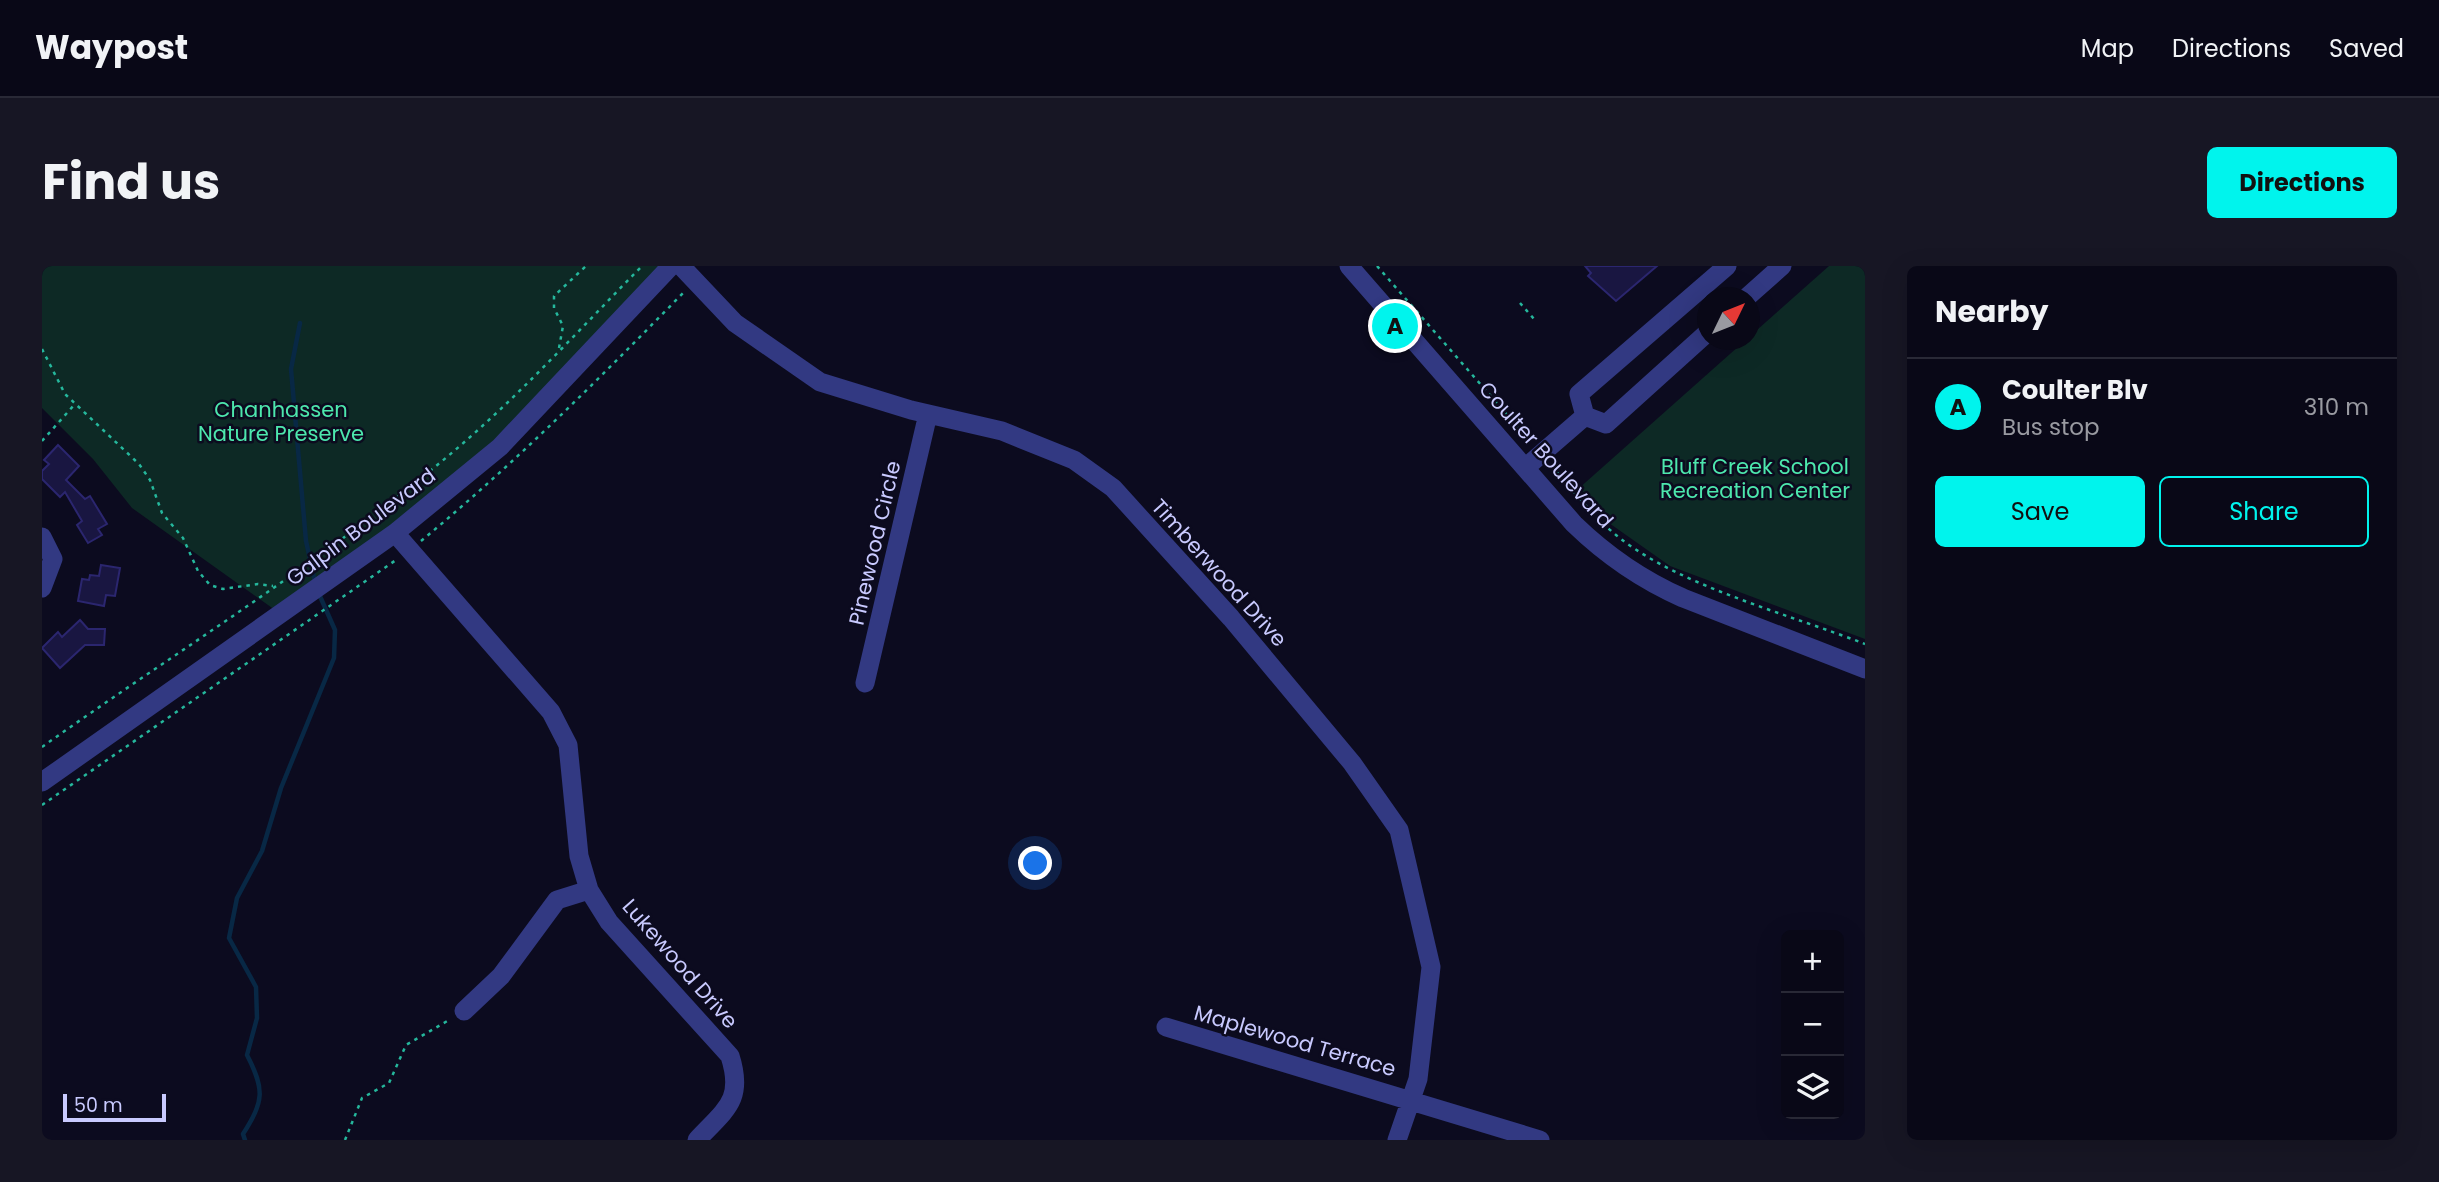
<!DOCTYPE html>
<html lang="en">
<head>
<meta charset="utf-8">
<style>
  body { margin:0; font-family:Poppins,sans-serif; background:#171624; color:#f1f3f6 }
  .controls { position:absolute; right:21px; bottom:21px; display:grid; overflow:hidden; border-radius:10px; box-shadow:0 7px 28px #0002 }
  .controls button { width:63px; height:63px; display:grid; place-items:center; padding:0; border:0; border-bottom:2px solid #292936; background:#090817; color:#f1f3f6; font:35px sans-serif }
  .compass { position:absolute; left:1655px; top:21px; width:63px; height:63px; border-radius:50%; background:#090817; box-shadow:0 7px 28px #0002; rotate:47deg }
  .scale { position:absolute; left:21px; bottom:18px; width:103px; box-sizing:border-box; padding-left:7px; border:4px solid #c9caff; border-top:0; font-size:19px; line-height:24px; white-space:nowrap; color:#c9caff; -webkit-text-stroke:5px #0c0b1f; paint-order:stroke }
  .you { position:absolute; left:994px; top:598px; width:24px; height:24px; margin:-18px; border:5px solid #fff; border-radius:50%; background:#1a73e8; box-shadow:0 0 0 10px #1a73e833 }
  .badge { display:grid; place-items:center; width:46px; height:46px; border-radius:50%; background:#00f4ed; color:#111; font-size:23px; font-weight:700 }
  .pin { position:absolute; translate:-50% -50%; border:4px solid #fff; box-shadow:0 2px 7px #0006 }
  .list { margin:0; padding:0; list-style:none }
  h2 { display:flex; justify-content:space-between; align-items:center; height:91px; margin:0; padding:0 28px; font-size:30px }
  h2 small { font-size:23px; font-weight:400; color:#999aa1 }
  .list li { display:grid; grid-template-columns:46px 1fr auto; gap:21px; align-items:center; box-sizing:border-box; height:98px; padding:0 28px; border-top:2px solid #292936 }
  .list b { display:block; font-size:26px; white-space:nowrap }
  .list p { margin:0; font-size:23px; white-space:nowrap; color:#999aa1 }
  .list em { font-size:23px; font-style:normal; color:#999aa1 }
  .actions { display:flex; gap:14px; padding:21px 28px }
  .actions a { flex:1; padding:16px 0; border:2px solid #00f4ed; border-radius:10px; text-align:center; font-size:24px; color:#00f4ed }
  .actions .main { background:#00f4ed; color:#111 }
  .icon { flex:none; width:38px; height:38px; fill:none; stroke:currentColor; stroke-width:2; stroke-linecap:round; stroke-linejoin:round }
  .map { position:relative; flex:none; width:1823px; height:874px; overflow:hidden; border-radius:10px }
  header { display:flex; align-items:center; gap:42px; box-sizing:border-box; height:98px; padding:0 35px; background:#090817; border-bottom:2px solid #292936 }
  header strong { font-size:33px }
  nav { display:flex; gap:38px; margin-inline-start:auto; font-size:24px }
  .intro { display:flex; align-items:center; justify-content:space-between; box-sizing:border-box; height:168px; padding:0 42px }
  h1 { margin:0; font-size:49px }
  .button { padding:18px 32px; border-radius:10px; background:#00f4ed; color:#111; font-size:24px; font-weight:700 }
  main { display:flex; gap:42px; padding:0 42px }
  aside { flex:1; background:#090817; border-radius:10px; box-shadow:0 7px 28px #0002 }
  .map>svg:first-child { display:block }
  .green { fill:#0d2925 }
  .lines { fill:none; stroke-linecap:round; stroke-linejoin:round }
  .stream { stroke:#082845; stroke-width:4.5 }
  .building { fill:#191641; stroke:#2b266f; stroke-width:2 }
  .path { stroke:#25b79c; stroke-width:2.5; stroke-dasharray:3.5 5; stroke-linecap:butt }
  .minor { stroke:#323982; stroke-width:19 }
  .labels { text-anchor:middle; stroke-width:5; stroke-linejoin:round; paint-order:stroke }
  .park-label { font-size:21px; fill:#4de7ad; stroke:#0c0b1f }
  .street-label { font-size:21px; fill:#c9caff; stroke:#0c0b1f }
</style>
</head>
<body>
<header>
<strong>Waypost</strong>
<nav><a>Map</a><a>Directions</a><a>Saved</a></nav>
</header>
<div class="intro"><h1>Find us</h1><a class="button">Directions</a></div>
<main>
<div class="map">
<svg width="1823" height="874" viewBox="0 0 1823 874">
  <rect width="100%" height="100%" fill="#0c0b1f"/>
  <path class="green" d="M0 0H629L458 181 240 349 90 242 51 193 0 142Z
    M1787 0H1823V373L1628 300 1567 257 1535 224Z"/>
  <g class="lines">
    <path class="stream" d="M258 57 249 103 264 275 273 316
      M203 874 201 868C222 835 223 824 205 789L215 752 214 721 187 672 195 632 220 585 239 522 292 392 293 364 277 328"/>
  </g>
  <path class="building" d="M1543 0H1615L1574 35 1546 10 1549 7Z
    M16 179 37 200 24 214 43 233 48 230 65 258 56 263 60 269 46 277 35 259 40 255 23 226 18 231 0 213V205L7 198 2 194Z
    M59 299 78 302 73 330 64 329 62 340 36 335 40 313 47 314 48 309 57 310Z
    M38 354 46 363H63L62 379H43L18 402 0 382 16 366 20 371Z"/>
  <g class="lines">
    <path class="path" d="M1335 0 1489 176
      M1478 37 1492 53
      M517 82 521 60 512 42V30L544 0
      M0 83 23 128 97 198 108 214 120 247 141 272 156 305 168 319 181 323 216 318 231 320
      M0 175 33 138
      M1509 200C1532 225 1553 253 1579 273 1641 321 1749 349 1823 378
      M379 275C472 198 556 114 641 27
      M0 481C131 388 269 303 394 200 468 140 533 68 600 0
      M0 539 354 294
      M303 874 320 832 347 817 364 779 407 754"/>
    <path class="minor" d="M639 0 693 57 778 116 869 144 960 165 1032 194 1071 222 1189 352 1310 497 1357 564 1389 701 1376 813 1355 874
      M1307 0 1532 258C1564 289 1600 314 1641 332L1823 403
      M1704 32 1740 0
      M1543 150 1537 128 1685 0
      M1543 150 1564 158 1666 66
      M1483 202 1543 150
      M353 267 509 446 526 479 537 590 547 624 567 656 688 790C702 834 684 843 655 874
      M0 271 11 293 0 322
      M823 417 886 148
      M0 516 353 267 458 181 629 0
      M422 745 459 710 515 634 547 624
      M1124 761 1498 874"/>
  </g>
  <g class="labels">
    <g class="park-label">
      <text x="239" y="151">Chanhassen<tspan x="239" dy="24">Nature Preserve</tspan></text>
      <text x="1713" y="208">Bluff Creek School<tspan x="1713" dy="24">Recreation Center</tspan></text>
    </g>
    <g class="street-label">
      <text transform="translate(1504 189) rotate(48)" y="7">Coulter Boulevard</text>
      <text transform="translate(319 261) rotate(-37)" y="7">Galpin Boulevard</text>
      <text transform="translate(833 277) rotate(-77)" y="7">Pinewood Circle</text>
      <text transform="translate(1177 307) rotate(48)" y="7">Timberwood Drive</text>
      <text transform="translate(638 698) rotate(49)" y="7">Lukewood Drive</text>
      <text transform="translate(1253 775) rotate(16)" y="7">Maplewood Terrace</text>
    </g>
  </g>
</svg>
<div class="controls">
<button>+</button>
<button>−</button>
<button><svg class="icon" aria-label="layers" viewBox="0 0 24 24"><path d="M12 4l9 5-9 5-9-5zM3 14l9 5 9-5"/></svg></button>
</div>
<svg class="compass" viewBox="-18 -18 36 36"><path d="M0-13l5 13h-10z" fill="#e53935"/><path d="M0 13l5-13h-10z" fill="#999aa1"/></svg>
<div class="scale">50 m</div>
<div class="you"></div>
<div class="pin badge" style="left:1353px;top:60px">A</div>
</div>
<aside>
<h2>Nearby<small></small></h2>
<ul class="list">
<li><span class="badge">A</span><div><b>Coulter Blv</b><p>Bus stop</p></div><em>310 m</em></li>
</ul>
<div class="actions"><a class="main">Save</a><a>Share</a></div>
</aside>
</main>
</body>
</html>
